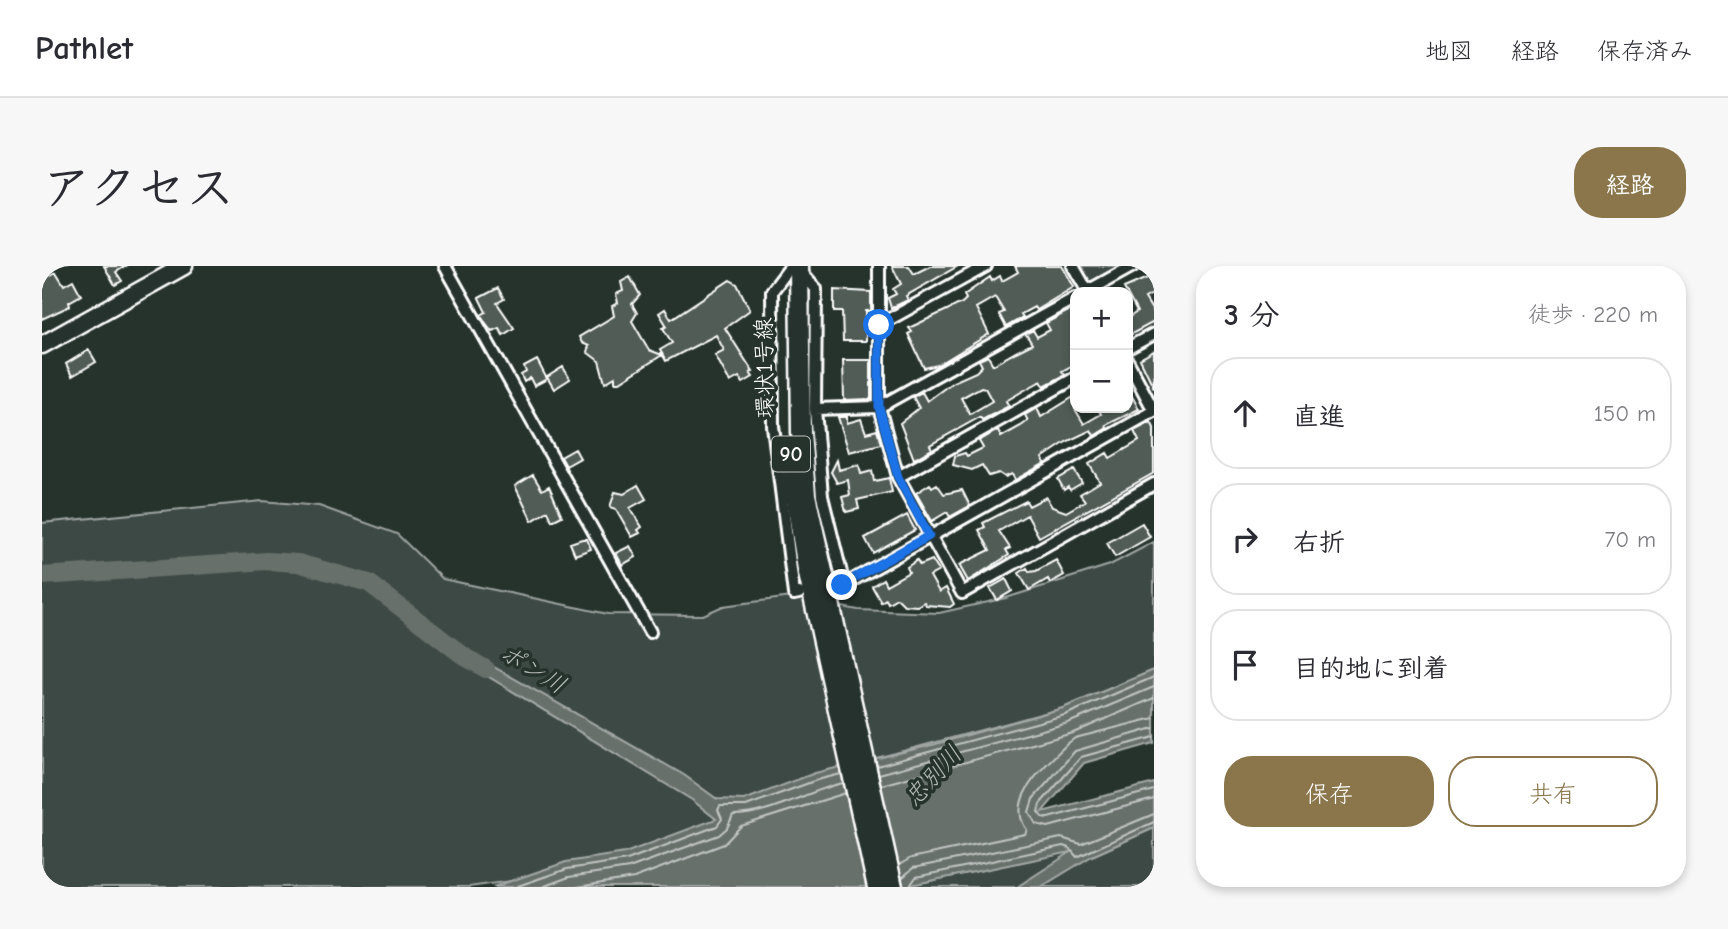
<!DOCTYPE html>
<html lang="ja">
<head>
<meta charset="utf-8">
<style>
  body { margin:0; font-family:"Comic Neue","Klee One",sans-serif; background:#f7f7f7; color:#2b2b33 }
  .controls { position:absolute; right:21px; top:21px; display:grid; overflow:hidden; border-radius:14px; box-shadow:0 4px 10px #0003 }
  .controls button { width:63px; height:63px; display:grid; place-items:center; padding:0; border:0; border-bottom:2px solid #e1e1e2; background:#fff; color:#2b2b33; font:35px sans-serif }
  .stop { position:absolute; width:21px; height:21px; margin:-16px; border:5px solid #1a73e8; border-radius:50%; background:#fff }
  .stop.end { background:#1a73e8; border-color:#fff; box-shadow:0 2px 7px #0008 }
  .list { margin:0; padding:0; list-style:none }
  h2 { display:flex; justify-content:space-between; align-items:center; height:91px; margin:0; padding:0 28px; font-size:30px }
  h2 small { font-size:23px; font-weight:400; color:#7c7c81 }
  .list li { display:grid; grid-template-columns:46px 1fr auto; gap:21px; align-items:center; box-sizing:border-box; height:112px; margin:0 14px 14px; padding:0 14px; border:2px solid #e1e1e2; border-radius:28px }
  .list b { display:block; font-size:26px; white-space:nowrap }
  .list em { font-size:23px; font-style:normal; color:#7c7c81 }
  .actions { display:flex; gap:14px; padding:21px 28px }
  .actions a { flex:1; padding:16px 0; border:2px solid #8a764a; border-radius:28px; text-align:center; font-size:24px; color:#8a764a }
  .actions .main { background:#8a764a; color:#fff }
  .icon { flex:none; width:38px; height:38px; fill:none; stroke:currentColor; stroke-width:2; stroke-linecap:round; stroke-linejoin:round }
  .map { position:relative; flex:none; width:1112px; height:621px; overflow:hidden; border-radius:28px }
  header { display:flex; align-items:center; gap:42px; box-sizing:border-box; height:98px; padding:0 35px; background:#fff; border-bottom:2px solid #e1e1e2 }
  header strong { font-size:33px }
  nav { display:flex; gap:38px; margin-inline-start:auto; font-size:24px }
  .intro { display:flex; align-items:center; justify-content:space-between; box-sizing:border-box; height:168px; padding:0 42px }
  h1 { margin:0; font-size:49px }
  .button { padding:18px 32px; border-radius:28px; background:#8a764a; color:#fff; font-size:24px; font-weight:700 }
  main { display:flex; gap:42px; padding:0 42px }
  aside { flex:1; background:#fff; border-radius:28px; box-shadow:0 4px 10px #0003 }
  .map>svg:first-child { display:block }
  .green { fill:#3e4944; stroke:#9ea4a2; stroke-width:2 }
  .water { fill:#67706c; stroke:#a4a9a7; stroke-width:2 }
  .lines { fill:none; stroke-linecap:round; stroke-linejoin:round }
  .shore { stroke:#c2c6c4; stroke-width:2 }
  .river { stroke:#67706c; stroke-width:18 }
  .building { fill:#515c57; stroke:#fff; stroke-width:2; fill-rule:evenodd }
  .street-casing { stroke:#fff; stroke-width:16 }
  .secondary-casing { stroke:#fff; stroke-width:21 }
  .primary-casing { stroke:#fff; stroke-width:23 }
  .street { stroke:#26332d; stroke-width:10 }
  .secondary { stroke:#26332d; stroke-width:16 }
  .primary { stroke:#26332d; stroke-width:18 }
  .route { stroke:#1a73e8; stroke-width:9 }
  .labels { text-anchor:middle; stroke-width:7; stroke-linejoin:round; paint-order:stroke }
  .shield { fill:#26332d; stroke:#bec2c0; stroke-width:2 }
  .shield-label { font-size:21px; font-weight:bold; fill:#fff }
  .street-label { font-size:23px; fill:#fff; stroke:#26332d }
  .water-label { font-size:24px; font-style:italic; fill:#b3b8b6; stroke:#26332d }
</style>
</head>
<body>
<header>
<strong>Pathlet</strong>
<nav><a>地図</a><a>経路</a><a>保存済み</a></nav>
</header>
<div class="intro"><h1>アクセス</h1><a class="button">経路</a></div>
<main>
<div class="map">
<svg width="1112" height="621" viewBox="0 0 1112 621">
  <rect width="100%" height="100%" fill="#26332d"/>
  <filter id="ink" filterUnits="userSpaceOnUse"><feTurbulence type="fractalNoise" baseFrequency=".0143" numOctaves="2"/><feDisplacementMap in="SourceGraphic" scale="14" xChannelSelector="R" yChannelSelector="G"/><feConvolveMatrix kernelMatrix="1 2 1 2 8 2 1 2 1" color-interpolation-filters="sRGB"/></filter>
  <g filter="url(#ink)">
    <path class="green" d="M1031 0H1091L1045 25Z
      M220 235 277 240 355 268 401 313 566 348 661 349 681 340 749 331 816 344 897 347 964 332 1068 299 1112 276V404L1021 442 816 497 614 594 427 621H0V257Z
      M1112 562V621H859L1031 585 1050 590Z"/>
    <path class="water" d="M429 388 642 509 675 533 702 534 773 507 894 478 1021 442 1112 404V477L1042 497 1000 546 1112 517V562L1050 590 999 621H975L1029 586 859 621H451L524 596 583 587 674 553 650 534 422 396Z"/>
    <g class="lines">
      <path class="shore" d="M1112 462 1033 485 991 533 987 546 994 558 1006 561 1112 533
        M1112 471 1039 491 998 538 996 546 1000 551 1006 552 1112 524
        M835 500 1023 449 1112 411
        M837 508 1026 457 1112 421
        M839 519 1031 467 1112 432
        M857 599 869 592 983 568 985 564C962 533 1004 499 1025 478L1033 472 1112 452
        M860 612 871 602 1019 572 1039 578 1112 548
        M473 621 525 603 585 594 675 560 680 553 676 544 678 540H704L775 514 799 508
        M500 621 527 611 587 602 677 569 685 562 691 549C728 549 765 525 801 517
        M535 621 592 612 682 578 699 560 804 527
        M867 621 874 611 1021 580 1027 582 1035 591 1112 556"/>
      <path class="river" d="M0 310 225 295 256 297 327 317 423 391 444 403"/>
    </g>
    <path class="building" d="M62 0H84L74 6 80 15 73 19Z
      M850 0H867L872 8 888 0H916L864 30 866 34 849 42 846 32 854 28 851 23 859 18Z
      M973 0H1020L1032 21 994 44 992 41 979 48 981 51 964 61 957 48 962 46 953 31 934 42 947 68 896 99 882 102 866 68 870 66 867 62 920 37 924 33 922 29 948 11 950 15 958 10 960 15 976 6Z
      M14 6 22 19 31 14 39 29 27 36 28 40 0 53V14Z
      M1112 9V27L1103 32 1112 47V56L1086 70V52L1095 46 1082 22Z
      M588 11 598 29 590 38 595 47 590 55 607 84 620 89 578 116H573V111L563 117 557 95 545 86 547 80 540 77 537 71 572 50 570 40 576 37 574 28 581 25 579 16Z
      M688 14 695 18 708 44 683 62 711 106 708 107 711 111 701 117 697 111 688 116 673 89 682 84 674 69 624 95 618 84 630 77 621 62 625 60 617 47 623 43 629 53Z
      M456 22 462 33 455 37 472 62 461 69 457 62 450 65 443 56 439 49 444 46 437 32Z
      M792 24 829 26V45H824V75H801L800 45H792Z
      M1028 44 1033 54V98L1020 105 1023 109 1002 120 999 115 981 125 964 135 967 140 940 154 938 151 888 179 890 183 872 193 858 157 877 142 871 131 880 126 885 135 911 116 934 106 940 100 937 94 946 90 951 99 974 86 990 78 984 68 991 64 995 71 1008 64 1004 57ZM939 121 943 122 950 135 928 148 919 132Z
      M47 84 54 96 30 110 24 98Z
      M1112 85V122L1098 93Z
      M495 94 505 113 492 120 488 112 482 116 479 109 484 106 482 101Z
      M801 94H829V133L802 134Z
      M521 101 528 113 512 123 505 111Z
      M1086 123 1097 143 1064 159 1065 162 1052 170 1049 164 1024 176 1000 192 1003 197 973 214 970 208 963 211 957 207 947 210 940 199 930 204 911 199 913 190 923 187 925 190 941 182 937 175 956 164 959 171 979 160 986 155 983 149 995 142 999 151 1033 130V143L1042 158 1059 148 1056 142H1086Z
      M796 151H805V157L819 153 824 167 835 164 839 178 807 186Z
      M1109 156 1112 162V207L997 271 985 249 957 265 968 282 964 284 967 289 926 315 917 299 948 284 937 264 943 261 941 257 984 235 987 240 1004 231 1010 241 1024 246 1043 235 1038 228 1058 216 1047 198 1065 187 1068 192 1097 175 1092 165Z
      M533 183 538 192 524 200 519 191Z
      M795 194 797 204 817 199 819 208 830 205 832 215 847 212 850 226 815 234 817 243 804 246 800 231 808 229 806 214 795 217 789 206Z
      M1032 204 1040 217 1028 224 1026 221 1022 224 1016 213Z
      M491 209 500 224 507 220 520 250 510 255 506 245 490 255 473 220Z
      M888 218 890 221 895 218 902 228 920 224 928 240 908 251 905 246 890 255 874 227Z
      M596 219 604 233 588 242 600 261 596 264 598 267 590 271 574 243 568 241 573 226 582 228Z
      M865 249 873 264 831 287 823 272Z
      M1100 257 1108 271 1073 291 1065 277Z
      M540 273H545L549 283 533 289 528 277Z
      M588 280 594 291 580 299 574 287Z
      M875 294 878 299 890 294 897 305 888 310 897 326 904 322 912 338 908 341 884 339 882 336 875 340 862 339 855 332 846 337 844 333 839 336 830 320 841 313 844 319 867 306 865 301Z
      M1014 294 1022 309 1008 317 1006 313 987 324 977 307 985 302 987 306 994 305Z
      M964 313 970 325 955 334 948 322Z"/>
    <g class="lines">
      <defs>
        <path id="street" d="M403 0 608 366
          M837 0V141L856 211 920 327 1112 218
          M1031 0 1046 26
          M1044 26 1091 0
          M837 59 944 0
          M1086 82 1112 68
          M1086 96 1112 145
          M773 143 837 141 1033 32
          M856 211 1033 112
          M802 319 1112 145
          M757 327 752 328 731 160 730 25 746 4 757 3 774 23 773 143 780 230 802 319 796 320"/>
        <path id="secondary" d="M0 79 142 0"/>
        <path id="primary" d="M757 0 759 166 764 229 851 621
          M750 210 765 303 835 621"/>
      </defs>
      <use href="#street" class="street-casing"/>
      <use href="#secondary" class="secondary-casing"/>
      <use href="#primary" class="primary-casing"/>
      <use href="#street" class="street"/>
      <use href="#secondary" class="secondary"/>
      <use href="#primary" class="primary"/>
    </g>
  </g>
  <g class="lines" filter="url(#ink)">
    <path class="route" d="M800 319 887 270 856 211 837 141V59"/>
  </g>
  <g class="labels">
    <rect class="shield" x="730" y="170.5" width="38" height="35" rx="5"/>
    <g class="shield-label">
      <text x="749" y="195">90</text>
    </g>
    <g class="street-label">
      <text transform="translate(722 102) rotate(-91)" y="8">環状1号線</text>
    </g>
    <g class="water-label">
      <text transform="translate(491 403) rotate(31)" y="8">ポン川</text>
      <text transform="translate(891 510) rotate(-48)" y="8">忠別川</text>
    </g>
  </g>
</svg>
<div class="controls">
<button>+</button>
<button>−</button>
</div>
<div class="stop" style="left:837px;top:59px"></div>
<div class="stop end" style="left:800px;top:319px"></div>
</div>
<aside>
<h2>3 分<small>徒歩 · 220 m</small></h2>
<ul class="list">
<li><svg class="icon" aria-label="ahead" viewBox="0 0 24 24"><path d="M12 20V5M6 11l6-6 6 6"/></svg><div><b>直進</b></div><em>150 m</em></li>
<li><svg class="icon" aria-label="right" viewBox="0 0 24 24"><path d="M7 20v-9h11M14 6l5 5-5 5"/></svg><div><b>右折</b></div><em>70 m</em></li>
<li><svg class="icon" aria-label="arrive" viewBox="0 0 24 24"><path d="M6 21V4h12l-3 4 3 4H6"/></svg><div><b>目的地に到着</b></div></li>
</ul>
<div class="actions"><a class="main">保存</a><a>共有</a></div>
</aside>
</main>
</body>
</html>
